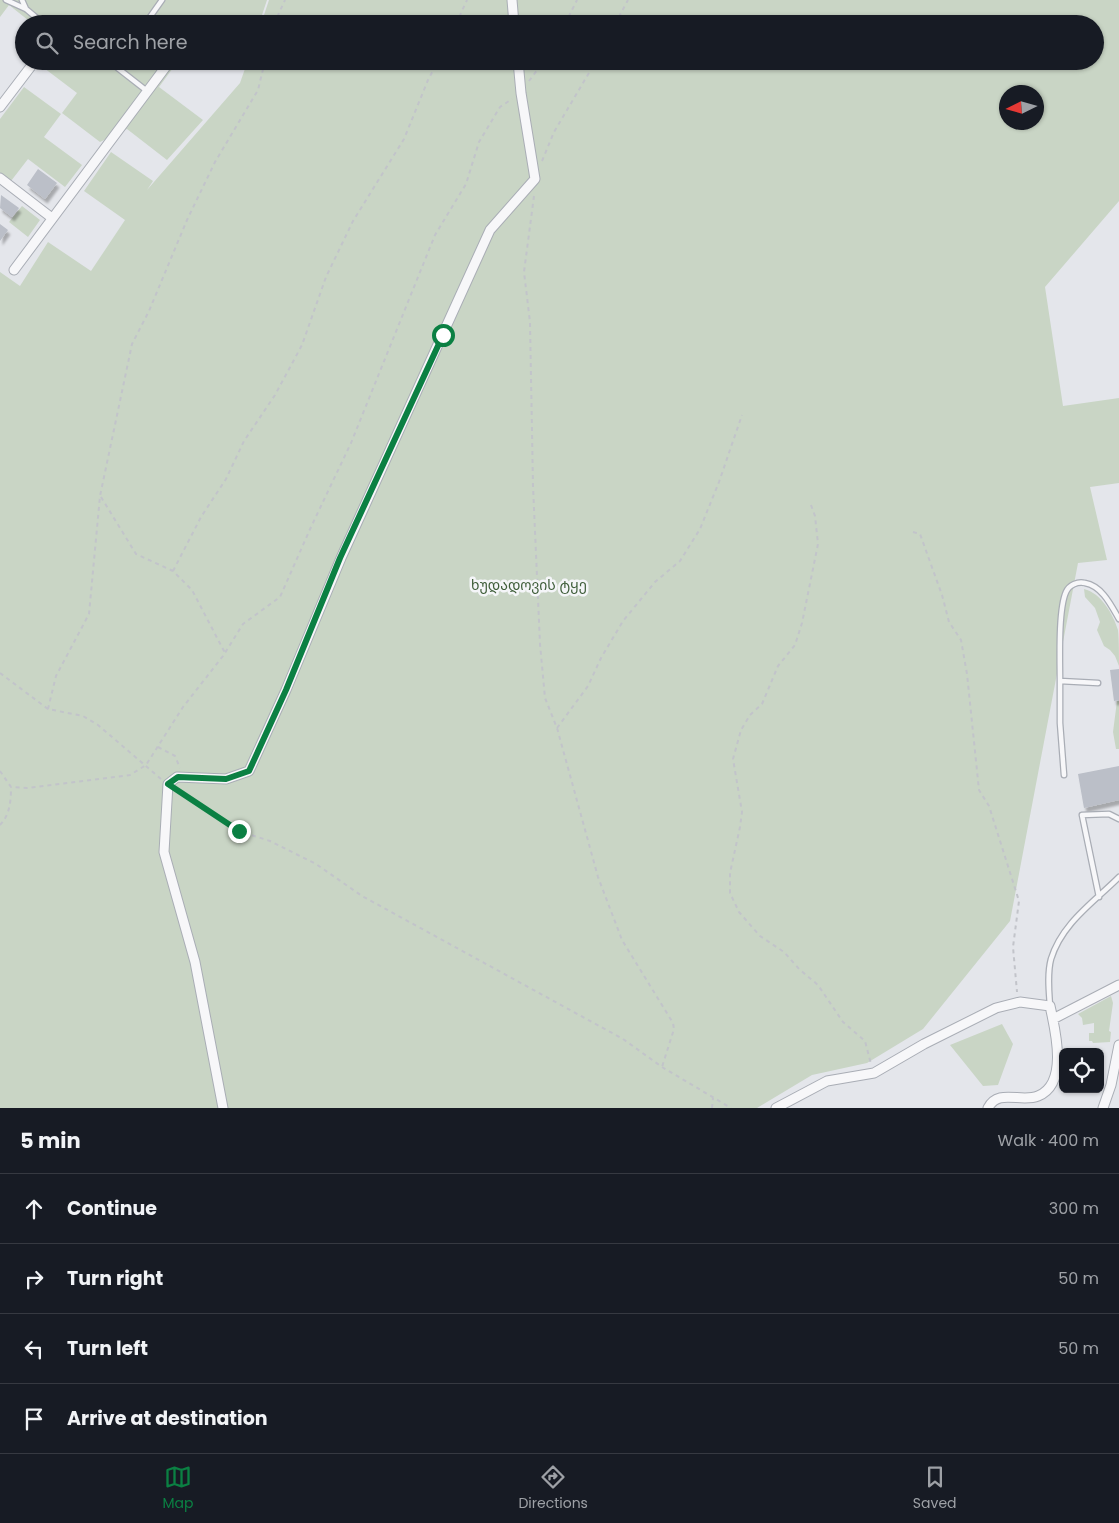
<!DOCTYPE html>
<html lang="en">
<head>
<meta charset="utf-8">
<style>
  body { margin:0; font-family:Poppins,"Noto Sans Georgian",sans-serif; background:#242831; color:#f1f3f6 }
  .controls { position:absolute; right:15px; bottom:15px; display:grid; overflow:hidden; border-radius:8px; box-shadow:0 1px 4px #0004 }
  .controls button { width:45px; height:45px; display:grid; place-items:center; padding:0; border:0; border-bottom:1px solid #363941; background:#171b24; color:#f1f3f6; font:25px sans-serif }
  .compass { position:absolute; left:999px; top:85px; width:45px; height:45px; border-radius:50%; background:#171b24; box-shadow:0 1px 4px #0004; rotate:265deg }
  .stop { position:absolute; width:15px; height:15px; margin:-11px; border:4px solid #0b8043; border-radius:50%; background:#fff }
  .stop.end { background:#0b8043; border-color:#fff; box-shadow:0 1px 5px #0008 }
  .list { margin:0; padding:0; list-style:none }
  h2 { display:flex; justify-content:space-between; align-items:center; height:65px; margin:0; padding:0 20px; font-size:21px }
  h2 small { font-size:16px; font-weight:400; color:#9ea1a6 }
  .list li { display:grid; grid-template-columns:32px 1fr auto; gap:15px; align-items:center; box-sizing:border-box; height:70px; padding:0 20px; border-top:1px solid #363941 }
  .list b { display:block; font-size:19px; white-space:nowrap }
  .list em { font-size:16px; font-style:normal; color:#9ea1a6 }
  .icon { flex:none; width:28px; height:28px; fill:none; stroke:currentColor; stroke-width:2; stroke-linecap:round; stroke-linejoin:round }
  .map { position:relative; flex:none; width:1119px; height:1108px; overflow:hidden }
  .search { position:absolute; background:#171b24; box-shadow:0 1px 4px #0004; left:15px; right:15px; top:15px; height:55px; display:flex; align-items:center; gap:12px; box-sizing:border-box; padding:0 18px; border-radius:28px; color:#9ea1a6; font-size:19px }
  .sheet { height:345px; background:#171b24 }
  nav { display:flex; justify-content:space-around; align-items:center; box-sizing:border-box; height:70px; border-top:1px solid #363941; background:#171b24; font-size:14px; color:#9ea1a6 }
  nav a { display:grid; justify-items:center; gap:2px }
  nav .on { color:#0b8043 }
  .map>svg:first-child { display:block }
  .green { fill:#c9d5c5; fill-rule:evenodd }
  .building { fill:#bbbfc8; filter:url(#shadow) }
  .lines { fill:none; stroke-linecap:round; stroke-linejoin:round }
  .lane-casing { stroke:#a9adb5; stroke-width:7 }
  .street-casing { stroke:#a9adb5; stroke-width:11 }
  .path { stroke:#c2c4ca; stroke-width:2; stroke-dasharray:4 4; stroke-linecap:butt }
  .lane { stroke:#f7f7f9; stroke-width:4.5 }
  .street { stroke:#f7f7f9; stroke-width:9 }
  .route { stroke:#0b8043; stroke-width:6 }
  .labels { text-anchor:middle; stroke-width:5; stroke-linejoin:round; paint-order:stroke }
  .park-label { font-size:14px; fill:#3f5e3a; stroke:#f4f5f8 }
</style>
</head>
<body>
<div class="map">
<svg width="1119" height="1108" viewBox="0 0 1119 1108">
  <defs>
    <filter id="shadow"><feDropShadow dx="2.5" dy="4.5" stdDeviation="1" flood-color="#0004"/></filter>
  </defs>
  <rect width="100%" height="100%" fill="#e4e6eb"/>
  <path class="green" d="M0 0H267L259 24H33L9 5 0 17Z
    M269 0H1119V201L1045 287 1063 406 1119 398V483L1090 487 1107 560 1078 563 1010 921 923 1029 867 1063 812 1075 757 1108H0V272L20 286 48 242 91 271 125 220 84 191 111 152 153 181 147 190 240 83 247 63 245 61H1095V24H261ZM1006 92H1036V122H1006Z
    M41 61H178L159 87 203 120 167 160 127 129 100 142 62 113 77 93 40 65Z
    M24 87 61 114 44 137 82 165 65 187 28 159 11 181 0 173V119Z
    M22 206 40 220 28 237 9 222Z
    M1084 589C1101 593 1113 614 1118 630 1119 640 1119 655 1119 666L1115 656 1110 650 1104 646 1097 630 1100 622 1095 608 1085 597Z
    M1117 701H1119V749H1116L1113 732Z
    M1111 996 1113 1003 1109 1031 1111 1032 1110 1042 1093 1043 1092 1041H1089V1033H1094V1023L1083 1025 1082 1018 1078 1014Z
    M1002 1024 1013 1044 998 1085 983 1086 950 1045Z"/>
  <path class="building" d="M38 169 57 183 45 199 27 185Z
    M1 195 19 208 12 217 0 208Z
    M0 224 8 230 0 241Z
    M1119 669V700L1114 701 1110 670Z
    M1119 766V800L1084 808 1078 774Z"/>
  <g class="lines">
    <defs>
      <path id="lane" d="M6 0 26 9 44 24
        M22 0 26 9
        M145 24 162 0
        M81 61 86 64 115 66 119 61
        M115 66 147 91
        M1060 681V723L1064 775
        M1098 683 1060 681C1060 660 1058 610 1066 592 1069 585 1078 581 1085 583 1102 586 1111 605 1119 619
        M1099 897 1082 815 1109 814 1119 819
        M1050 1006C1049 991 1047 974 1051 959 1062 923 1094 902 1119 877"/>
      <path id="street" d="M512 0 514 24
        M0 107 35 61
        M0 178 52 218
        M14 270 170 61
        M1053 1019 1119 985
        M223 1108 195 962 164 852 168 784 177 777 226 779 249 771 286 690 341 558 490 230 535 179 521 93 518 61
        M776 1108 827 1081 874 1073 924 1044 996 1008 1020 1002 1050 1006C1055 1029 1069 1084 1038 1096 1021 1103 998 1088 988 1108
        M1103 1108 1111 1085 1119 1045"/>
    </defs>
    <use href="#lane" class="lane-casing"/>
    <use href="#street" class="street-casing"/>
    <path class="path" d="M274 24 285 0
      M456 24 467 0
      M565 24 577 0
      M615 24 628 0
      M529 81 544 61
      M542 161 554 132 596 61
      M534 196 524 272 530 322 533 486 540 644 545 698 557 728 598 877 622 940 673 1023 674 1029 662 1067
      M101 497 136 554 173 571 192 590 225 653
      M811 505 815 516 818 544 802 623 795 645 778 666 762 704 750 715 741 730 733 759 742 812 740 827 730 873V893L739 912 760 936 784 952 799 969 818 985 843 1022 865 1041 871 1064
      M913 532 920 534 942 595 949 622 961 640 967 674 979 790 989 806 1019 901 1013 947 1017 992
      M173 571 201 517 226 479 244 441 275 395 302 345 326 277 353 221 404 139 428 80 438 61
      M0 673 48 709
      M557 728 588 686 601 658 623 621 655 582 680 561 700 529 719 482 742 415
      M158 747 175 756 180 768
      M0 771 11 787 27 788 130 775 146 765 183 707 223 656 243 624 280 597 311 527 351 443 435 235 466 184 479 142 500 107 512 99
      M161 779 98 725 83 716 48 709 56 676 89 614 100 496 132 344 149 311 187 220 215 162 258 90 265 61
      M177 790 239 831 270 841 316 864 362 896 623 1039 662 1067 731 1108
      M0 825C10 815 11 800 11 787
      M712 1108 713 1098"/>
    <use href="#lane" class="lane"/>
    <use href="#street" class="street"/>
  </g>
  <g class="lines">
    <path class="route" d="M239 831 168 784 178 777 226 779 249 771 286 690 340 558 443 335"/>
  </g>
  <g class="labels">
    <g class="park-label">
      <text x="529" y="590">ხუდადოვის ტყე</text>
    </g>
  </g>
</svg>
<div class="controls">
<button><svg class="icon" aria-label="locate" viewBox="0 0 24 24"><circle cx="12" cy="12" r="6"/><path d="M12 2v4M12 18v4M2 12h4M18 12h4"/></svg></button>
</div>
<svg class="compass" viewBox="-18 -18 36 36"><path d="M0-13l5 13h-10z" fill="#e53935"/><path d="M0 13l5-13h-10z" fill="#9ea1a6"/></svg>
<div class="stop" style="left:443px;top:335px"></div>
<div class="stop end" style="left:239px;top:831px"></div>
<div class="search"><svg class="icon" aria-label="search" viewBox="0 0 24 24"><circle cx="10" cy="10" r="6"/><path d="M15 15l6 6"/></svg>Search here</div>
</div>
<section class="sheet">
<h2>5 min<small>Walk · 400 m</small></h2>
<ul class="list">
<li><svg class="icon" aria-label="ahead" viewBox="0 0 24 24"><path d="M12 20V5M6 11l6-6 6 6"/></svg><div><b>Continue</b></div><em>300 m</em></li>
<li><svg class="icon" aria-label="right" viewBox="0 0 24 24"><path d="M7 20v-9h11M14 6l5 5-5 5"/></svg><div><b>Turn right</b></div><em>50 m</em></li>
<li><svg class="icon" aria-label="left" viewBox="0 0 24 24"><path d="M17 20v-9H6M10 6l-5 5 5 5"/></svg><div><b>Turn left</b></div><em>50 m</em></li>
<li><svg class="icon" aria-label="arrive" viewBox="0 0 24 24"><path d="M6 21V4h12l-3 4 3 4H6"/></svg><div><b>Arrive at destination</b></div></li>
</ul>
</section>
<nav>
<a class="on"><svg class="icon" aria-label="map" viewBox="0 0 24 24"><path d="M3 6l6-2 6 2 6-2v14l-6 2-6-2-6 2zM9 4v14M15 6v14"/></svg>Map</a>
<a><svg class="icon" aria-label="directions" viewBox="0 0 24 24"><path d="M12 3l9 9-9 9-9-9zM9 14v-3h6M13 9l2 2-2 2"/></svg>Directions</a>
<a><svg class="icon" aria-label="saved" viewBox="0 0 24 24"><path d="M7 4h10v16l-5-4-5 4z"/></svg>Saved</a>
</nav>
</body>
</html>
